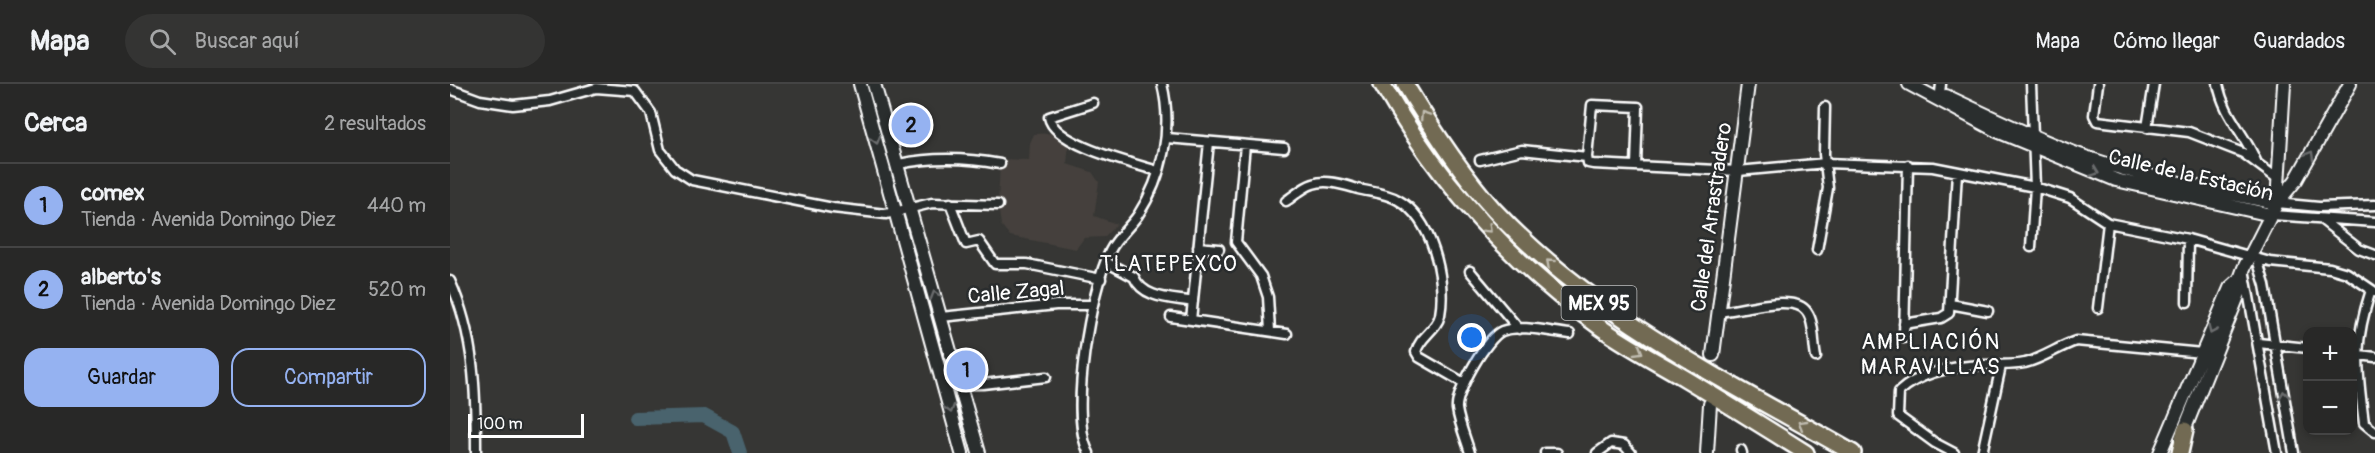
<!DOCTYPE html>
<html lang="es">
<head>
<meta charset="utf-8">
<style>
  body { margin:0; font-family:Pangolin,sans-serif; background:#343433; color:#f1f3f6 }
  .controls { position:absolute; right:18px; bottom:18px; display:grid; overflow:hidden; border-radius:12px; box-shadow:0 3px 9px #0003 }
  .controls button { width:54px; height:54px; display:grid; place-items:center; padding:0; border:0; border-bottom:2px solid #444; background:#282827; color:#f1f3f6; font:30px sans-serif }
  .scale { position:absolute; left:18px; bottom:15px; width:116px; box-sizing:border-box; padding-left:6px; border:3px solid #fff; border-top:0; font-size:16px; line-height:21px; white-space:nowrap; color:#fff; -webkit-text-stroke:4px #2a2d2e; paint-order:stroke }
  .you { position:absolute; left:1022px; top:254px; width:21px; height:21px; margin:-15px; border:4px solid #fff; border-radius:50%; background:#1a73e8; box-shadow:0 0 0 9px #1a73e833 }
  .badge { display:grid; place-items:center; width:39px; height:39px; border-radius:50%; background:#95b2f1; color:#111; font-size:20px; font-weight:700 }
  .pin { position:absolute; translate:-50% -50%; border:3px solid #fff; box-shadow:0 2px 6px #0006 }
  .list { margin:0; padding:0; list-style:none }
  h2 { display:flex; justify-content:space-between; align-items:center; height:78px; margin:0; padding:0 24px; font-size:26px }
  h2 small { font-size:20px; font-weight:400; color:#a5a6a7 }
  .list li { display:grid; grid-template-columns:39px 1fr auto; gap:18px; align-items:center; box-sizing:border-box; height:84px; padding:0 24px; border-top:2px solid #444 }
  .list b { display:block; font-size:22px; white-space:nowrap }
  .list p { margin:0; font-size:20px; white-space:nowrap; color:#a5a6a7 }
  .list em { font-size:20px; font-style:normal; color:#a5a6a7 }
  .actions { display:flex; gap:12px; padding:18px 24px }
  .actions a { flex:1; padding:14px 0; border:2px solid #95b2f1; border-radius:18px; text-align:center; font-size:21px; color:#95b2f1 }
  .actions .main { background:#95b2f1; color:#111 }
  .icon { flex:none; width:33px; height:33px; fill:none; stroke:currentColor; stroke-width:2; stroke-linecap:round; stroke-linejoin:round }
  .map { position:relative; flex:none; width:1925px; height:369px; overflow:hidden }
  header { display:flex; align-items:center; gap:36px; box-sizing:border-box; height:84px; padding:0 30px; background:#282827; border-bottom:2px solid #444 }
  header strong { font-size:28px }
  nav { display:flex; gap:33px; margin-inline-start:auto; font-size:21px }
  .search { width:420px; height:54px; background:#343433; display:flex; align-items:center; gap:15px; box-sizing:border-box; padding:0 21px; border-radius:33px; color:#a5a6a7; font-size:22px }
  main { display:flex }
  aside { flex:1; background:#282827 }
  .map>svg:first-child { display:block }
  .built { fill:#44403c }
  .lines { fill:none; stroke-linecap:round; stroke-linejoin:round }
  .river { stroke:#48636d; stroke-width:14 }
  .secondary-tunnel { stroke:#4a4a48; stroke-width:12; stroke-dasharray:12 6; stroke-linecap:butt }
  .street-casing { stroke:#fff; stroke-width:13 }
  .secondary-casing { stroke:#fff; stroke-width:16 }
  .highway-casing { stroke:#fff; stroke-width:20 }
  .street { stroke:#2a2d2e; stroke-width:8 }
  .secondary { stroke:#2a2d2e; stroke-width:12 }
  .highway { stroke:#726b52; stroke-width:15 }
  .oneway { stroke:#c0bcb1 }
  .oneway2 { stroke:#6a6c6d }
  .labels { text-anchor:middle; stroke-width:5; stroke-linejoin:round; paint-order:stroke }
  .shield { fill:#2a2d2e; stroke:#bfc0c0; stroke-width:1.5 }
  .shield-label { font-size:20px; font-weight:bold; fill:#fff }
  .street-label { font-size:21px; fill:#fff; stroke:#2a2d2e }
  .neighbourhood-label { font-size:22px; letter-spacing:1.5px; fill:#fff; stroke:#2a2d2e }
</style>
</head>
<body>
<header>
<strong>Mapa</strong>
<div class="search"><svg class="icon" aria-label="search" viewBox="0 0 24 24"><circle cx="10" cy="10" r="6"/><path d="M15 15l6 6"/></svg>Buscar aquí</div>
<nav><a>Mapa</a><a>Cómo llegar</a><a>Guardados</a></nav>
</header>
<main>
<aside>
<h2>Cerca<small>2 resultados</small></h2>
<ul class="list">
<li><span class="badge">1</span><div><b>comex</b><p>Tienda · Avenida Domingo Diez</p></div><em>440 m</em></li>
<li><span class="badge">2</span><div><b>alberto's</b><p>Tienda · Avenida Domingo Diez</p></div><em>520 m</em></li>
</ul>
<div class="actions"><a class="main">Guardar</a><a>Compartir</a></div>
</aside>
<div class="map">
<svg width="1925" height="369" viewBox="0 0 1925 369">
  <rect width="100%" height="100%" fill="#363634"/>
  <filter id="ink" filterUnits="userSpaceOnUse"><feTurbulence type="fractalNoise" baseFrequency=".0167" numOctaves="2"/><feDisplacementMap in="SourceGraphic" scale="12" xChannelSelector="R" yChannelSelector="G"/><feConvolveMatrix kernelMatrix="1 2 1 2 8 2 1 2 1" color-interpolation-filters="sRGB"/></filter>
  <g filter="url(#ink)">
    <path class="built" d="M605 49 619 58 617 80 642 88 649 98 644 132 667 140 654 153 634 154 626 165 560 152 551 141 548 121 550 75 579 76 580 59 584 50Z"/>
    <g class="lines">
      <path class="river" d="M185 334 254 332 283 348 290 369"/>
      <path class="secondary-tunnel" d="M1260 318 1263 271"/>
      <defs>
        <path id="street" d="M1648 0 1644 31 1647 37 1739 48 1793 69 1828 95
          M1768 0C1774 32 1794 48 1806 77
          M0 5 30 16 63 21 100 17 146 4 185 7 201 29 210 66 225 85 242 96 383 124 436 130 482 119 548 121
          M1490 9 1491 0
          M643 19 599 33C604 61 682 79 708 87
          M1697 44 1704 0
          M717 54 834 64
          M795 61 786 158 811 192 818 213 820 247
          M1030 76 1072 66 1137 73
          M449 80C482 73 517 74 550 80
          M1186 82 1188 23 1142 21 1137 73 1138 79 1143 80 1288 87 1376 79 1483 83 1585 103 1620 114 1658 139 1738 155 1820 178 1880 184 1897 189 1925 208
          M836 117C844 112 853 103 863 100 877 95 894 101 908 105 920 108 937 109 948 116 981 134 997 194 990 231 987 246 969 253 966 268L969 273 1014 299
          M500 119 516 160 529 157 545 180H577L651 195
          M1827 119 1869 123 1925 121
          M1821 131 1925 138
          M1872 136 1909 165 1925 171
          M748 163 769 165
          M1581 163 1585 103 1581 0
          M1367 166 1378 104 1374 70 1375 23
          M1807 175 1815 201 1844 369
          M656 178 684 193C693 215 722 214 743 218
          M1794 185 1827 369
          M1020 187 1069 245
          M0 197C25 252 26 310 26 369
          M1921 206C1903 261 1907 283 1914 339L1925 348
          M1737 218 1738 155
          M1500 220 1538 227
          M1648 224 1658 139
          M1268 228C1289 227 1345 208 1357 228 1365 239 1363 260 1366 273
          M491 233 606 221H643
          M721 233 837 250
          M741 236 759 58
          M1454 240 1491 234 1499 229 1507 88
          M1454 254 1458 81
          M1808 259 1858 264
          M1902 270 1925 273
          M493 301 533 300 596 293
          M1291 366 1292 369
          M639 369C618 332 641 205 660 167 667 153 679 144 688 131 713 93 723 44 712 0
          M1020 369C1016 355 1009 339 1007 325 1005 309 1037 253 1052 247 1071 240 1100 248 1120 250
          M1095 369H1107
          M1147 369 1161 359 1174 361 1181 369
          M1504 369 1485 359 1448 332 1449 308C1470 288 1505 282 1533 281 1547 280 1561 282 1575 279 1594 274 1608 263 1626 257L1752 269
          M1532 369 1551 282"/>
        <path id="secondary" d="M410 0 512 369
          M424 0 529 369
          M1459 0 1547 47 1666 96 1821 131
          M1496 12C1541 33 1587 56 1635 73 1697 94 1762 106 1827 119
          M1827 119 1834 0
          M1263 271 1298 0
          M1731 354 1790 207V195L1794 184 1827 119 1846 96 1900 0
          M1257 369 1260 320
          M1710 369 1780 204 1790 195"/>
        <path id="highway" d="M932 0C986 94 1058 176 1146 240 1174 261 1206 277 1236 295 1276 319 1316 344 1356 369
          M955 0C981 43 1010 88 1044 126 1144 233 1277 297 1403 369
          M1730 369 1735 346"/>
      </defs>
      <use href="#street" class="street-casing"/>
      <use href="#secondary" class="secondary-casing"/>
      <use href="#highway" class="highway-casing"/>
      <use href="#street" class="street"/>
      <use href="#secondary" class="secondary"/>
      <use href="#highway" class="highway"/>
    </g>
    <defs><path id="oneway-chevron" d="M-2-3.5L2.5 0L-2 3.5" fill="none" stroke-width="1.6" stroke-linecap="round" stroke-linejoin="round" transform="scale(1.5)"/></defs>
    <g class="oneway">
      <use href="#oneway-chevron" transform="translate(974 31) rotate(-123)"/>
      <use href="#oneway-chevron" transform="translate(1038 145) rotate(45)"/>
      <use href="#oneway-chevron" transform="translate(1100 179) rotate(-138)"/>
      <use href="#oneway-chevron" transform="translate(1189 267) rotate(31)"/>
      <use href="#oneway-chevron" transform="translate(1352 340) rotate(-150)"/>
    </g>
    <g class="oneway2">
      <use href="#oneway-chevron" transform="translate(426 56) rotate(74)"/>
      <use href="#oneway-chevron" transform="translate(1860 71) rotate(-60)"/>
      <use href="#oneway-chevron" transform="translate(1645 88) rotate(21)"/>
      <use href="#oneway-chevron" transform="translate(485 211) rotate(-106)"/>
      <use href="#oneway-chevron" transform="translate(1762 246) rotate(114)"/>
      <use href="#oneway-chevron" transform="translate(1834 311) rotate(-99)"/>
      <use href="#oneway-chevron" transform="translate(500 325) rotate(74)"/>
    </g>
  </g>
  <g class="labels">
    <rect class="shield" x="1111.5" y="202" width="75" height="34" rx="4.5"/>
    <g class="shield-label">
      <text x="1149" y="226">MEX 95</text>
    </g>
    <g class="street-label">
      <text transform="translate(1741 91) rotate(13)" y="7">Calle de la Estación</text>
      <text transform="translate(1261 133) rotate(-82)" y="7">Calle del Arrastradero</text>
      <text transform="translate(566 208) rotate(-5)" y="7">Calle Zagal</text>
    </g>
    <g class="neighbourhood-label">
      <text x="719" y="187">TLATEPEXCO</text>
      <text x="1481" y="265">AMPLIACIÓN<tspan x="1481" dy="25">MARAVILLAS</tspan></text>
    </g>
  </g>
</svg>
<div class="controls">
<button>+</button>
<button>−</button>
</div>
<div class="scale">100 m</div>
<div class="you"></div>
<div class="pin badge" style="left:516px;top:286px">1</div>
<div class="pin badge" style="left:461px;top:41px">2</div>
</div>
</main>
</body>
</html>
